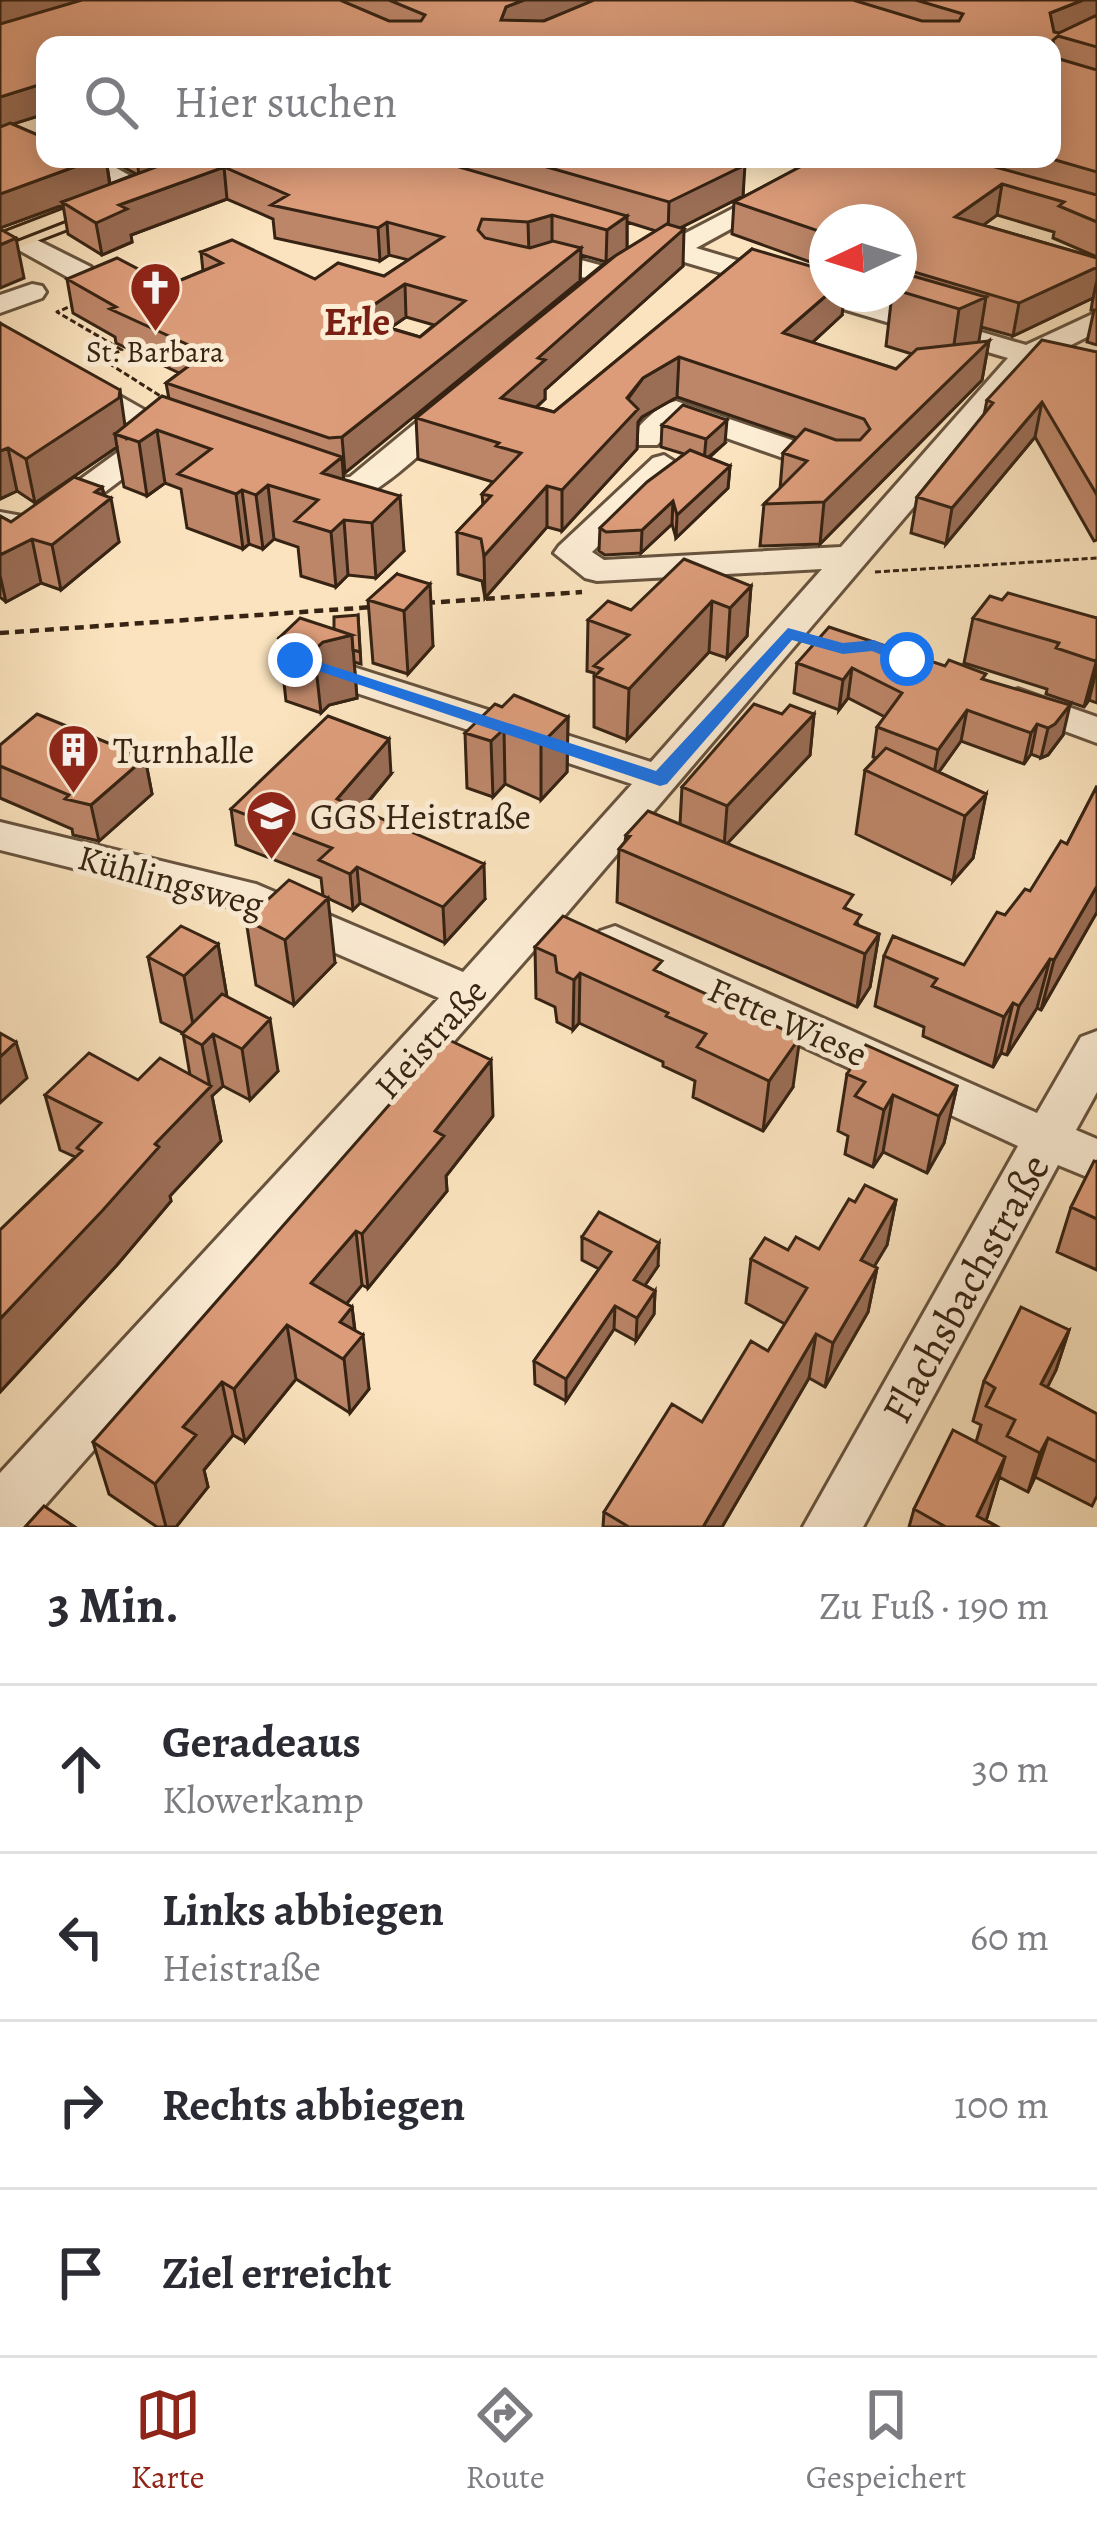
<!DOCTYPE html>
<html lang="de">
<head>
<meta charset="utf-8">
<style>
  body { margin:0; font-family:Alegreya,serif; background:#f2f2f3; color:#2b2b33 }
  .compass { position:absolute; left:809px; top:204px; width:108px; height:108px; border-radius:50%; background:#fff; box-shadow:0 6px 30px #0003; rotate:266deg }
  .stop { position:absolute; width:36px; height:36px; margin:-27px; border:9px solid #1a73e8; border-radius:50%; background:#fff }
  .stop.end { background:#1a73e8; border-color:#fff; box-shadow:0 3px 12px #0008 }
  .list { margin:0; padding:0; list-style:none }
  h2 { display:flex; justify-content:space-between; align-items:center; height:156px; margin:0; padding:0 48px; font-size:51px }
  h2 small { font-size:39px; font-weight:400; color:#7c7c81 }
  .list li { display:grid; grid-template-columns:78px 1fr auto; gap:36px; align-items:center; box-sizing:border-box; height:168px; padding:0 48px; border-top:3px solid #e1e1e2 }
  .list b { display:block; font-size:45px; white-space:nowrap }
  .list p { margin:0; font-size:39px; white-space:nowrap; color:#7c7c81 }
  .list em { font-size:39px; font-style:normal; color:#7c7c81 }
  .icon { flex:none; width:66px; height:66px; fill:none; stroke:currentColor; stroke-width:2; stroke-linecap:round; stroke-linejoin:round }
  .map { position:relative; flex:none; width:1097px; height:1527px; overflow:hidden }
  .search { position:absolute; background:#fff; box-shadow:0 6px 30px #0003; left:36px; right:36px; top:36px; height:132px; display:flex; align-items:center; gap:30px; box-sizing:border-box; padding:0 42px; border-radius:24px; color:#7c7c81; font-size:45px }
  .sheet { height:828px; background:#fff }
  nav { display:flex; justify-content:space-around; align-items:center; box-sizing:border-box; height:168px; border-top:3px solid #e1e1e2; background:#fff; font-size:33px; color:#7c7c81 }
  nav a { display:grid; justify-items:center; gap:6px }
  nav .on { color:#8f2418 }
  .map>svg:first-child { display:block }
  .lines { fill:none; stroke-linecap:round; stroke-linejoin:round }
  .minor-casing { stroke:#67533e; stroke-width:6 }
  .major-casing { stroke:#362313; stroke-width:6 }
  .path-far1 { stroke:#362313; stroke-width:3; stroke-dasharray:6 3; stroke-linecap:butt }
  .path { stroke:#362313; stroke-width:4.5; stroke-dasharray:9 6; stroke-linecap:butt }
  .minor { fill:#fcedd5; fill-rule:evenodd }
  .major { fill:#fae3be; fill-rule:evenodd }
  .tram { stroke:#362313; stroke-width:3 }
  .wall { fill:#bd8669; stroke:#362313; stroke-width:3; fill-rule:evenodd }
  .shaded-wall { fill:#9a6d55; stroke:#362313; stroke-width:3 }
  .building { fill:#dc9c7a; stroke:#362313; stroke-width:3; fill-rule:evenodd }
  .route { fill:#1a73e8 }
  .labels { text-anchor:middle; stroke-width:10; stroke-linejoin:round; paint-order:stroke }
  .far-poi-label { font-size:30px; fill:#362313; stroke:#fcedd5 }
  .poi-label { font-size:36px; fill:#362313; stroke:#fcedd5; text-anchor:start }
  .street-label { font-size:36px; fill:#362313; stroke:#fcedd5 }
  .far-district-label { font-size:39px; font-weight:bold; fill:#7a1f14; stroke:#fcedd5 }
  .near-street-label { font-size:42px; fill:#362313; stroke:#fcedd5 }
</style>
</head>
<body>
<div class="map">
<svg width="1097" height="1527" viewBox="0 0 1097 1527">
  <rect width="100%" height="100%" fill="#fae3be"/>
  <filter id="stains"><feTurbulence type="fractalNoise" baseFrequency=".00167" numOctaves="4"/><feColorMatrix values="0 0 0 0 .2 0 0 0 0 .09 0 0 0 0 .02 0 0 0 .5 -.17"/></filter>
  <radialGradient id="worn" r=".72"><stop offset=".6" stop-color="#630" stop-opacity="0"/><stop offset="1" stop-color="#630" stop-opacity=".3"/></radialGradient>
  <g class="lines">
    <defs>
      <path id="minor" d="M69 159H100L156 190 143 198 134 195Z
        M828 159H859L696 248 827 287V294H852L1026 345 1097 312V332L1055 353 1097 366V384L1034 366 560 921 26 1527H0V1473L439 998 230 907 0 850V822L256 884 463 972 632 784 293 672 288 664 293 656H319L651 762 822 569 597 581 585 578 554 553 559 546 653 458 664 455 680 465 592 552 604 560 841 547 1008 358 664 256 634 269 620 261 638 246 680 236Z
        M17 230 91 267 95 273 91 279H71L8 244 4 238Z
        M551 252 622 271 626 277 612 285 552 269 532 275 518 267Z
        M32 284 42 286 46 292 42 298 0 313V295Z
        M0 328 148 412 195 431 200 438 184 447 170 443 65 522 26 537 0 532V512L22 516 41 508 144 433 0 349Z
        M458 394 469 397 473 403 469 409C438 436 407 470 373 491 352 504 307 500 292 481L308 471 332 478 350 477 447 397Z
        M676 401 845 458 850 465 834 475 823 472 681 422 657 445H635L630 438C641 423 658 405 676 401Z
        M1018 689 1097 717V743L1005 709 999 701 1005 693Z
        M615 926 1037 1113 1081 1037 1097 1031V1092L1076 1130 1097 1139V1181L1058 1165 863 1527H803L1018 1146 600 953 593 942 600 931Z"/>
      <path id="major" d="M195 159H238L234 165 0 255V234Z"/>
    </defs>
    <use href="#minor" class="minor-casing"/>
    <use href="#major" class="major-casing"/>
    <path class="path-far1" d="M76 304 57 312 122 350 102 359 165 399
      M875 572 1097 558"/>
    <path class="path" d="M426 603 582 592
      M0 633 373 607"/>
    <use href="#minor" class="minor"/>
    <use href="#major" class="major"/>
    <path class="tram" d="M0 247 95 210"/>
  </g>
  <path class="wall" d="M0 0H1097V257L1053 238 1054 232 997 215 983 225 1097 258V345L1087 342 1094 310H1091L1093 298 1013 336 981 327 978 343 989 341 982 380 820 544 760 546 764 504 780 489 783 453 797 438 677 397 642 417 638 422 637 449 562 531 547 527 485 598 482 581 458 574 457 532 483 505 482 494 493 482 418 459 416 418 606 262 581 255 580 281 343 473V480L404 551 376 578 348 575 336 587 301 576 298 547 274 539 263 549 249 544 243 549 187 528 181 489 165 483 147 496 124 487 117 447 35 503 17 491 0 499V323L126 425 169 399 166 383 179 373 116 343 115 337 73 313 67 279 169 285 203 271 201 252 315 279 384 276 409 260 389 255 380 261 275 238 273 219 227 199 131 235 132 242 102 255 68 234 63 205 0 228ZM45 45H1052V159H815L734 202 732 234 827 268V222H899V294H892L886 346 912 354 896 369 812 343 842 315 752 249 554 412 537 407 545 399V390L683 266 680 228 743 196V164L750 159H109L136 174 110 184 106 159H45L13 124 45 114ZM627 222 656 231 627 249ZM406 317 434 325 420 337 390 328Z
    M1097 352V540L1094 541 1035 437 946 544 911 533 917 497 984 415 987 400Z
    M662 425 725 443 709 458 730 466 728 488 676 538 672 524 641 553 605 555 599 551 600 528 684 454 661 447Z
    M102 487 119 542 61 590 41 583 6 602 0 597V516L11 522Z
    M397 574 433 646 408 674 373 663 368 600Z
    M751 586 747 636 727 658 709 652 627 740 594 727V673L587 671 588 620Z
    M1002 600 1097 618V703L1089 700 1084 707 1046 694 1047 689 964 663 973 618Z
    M358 615 361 664 354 662 357 698 329 705 321 713 286 701 279 638 334 629Z
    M797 663 985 680 1063 735 1048 755 1041 758 1031 754 1024 764 961 741 939 772 986 794 973 858 953 881 856 834 865 770 876 758 873 757 877 727 885 717 848 698 839 710 794 693Z
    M502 707 568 717 567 772 541 800 505 784 493 797 467 788 465 733Z
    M782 714H814L810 755 727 843 851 911 859 926 879 934 870 987 857 1007 617 902 619 849 625 842 626 835 680 824 682 787Z
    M0 745 145 758 152 794 99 841 73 835 72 829 0 798Z
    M391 774 362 810 485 899 445 943 360 903 353 910 323 896 321 878 236 845 231 809Z
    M1097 786V912L1041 1010 1037 1008 1007 1055 1001 1053 993 1067 923 1036 924 1027 875 1006 884 956 964 965 1005 915 1030 891 1067 844Z
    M246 920 335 963 294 1005 256 985Z
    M218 944 227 997 278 1071 250 1100 223 1086 212 1096 221 1141 170 1196 171 1201 117 1265 0 1392V1230L75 1157 60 1150 45 1095 138 1080 190 1075 183 1033 161 1022 148 957Z
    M535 947 661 973 793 1087 763 1131 693 1097 695 1081 663 1066V1062L579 1023 573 1030 557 1022 555 1007 536 998Z
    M847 1074 957 1086 944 1143 927 1173 883 1152 873 1167 845 1154 848 1136 838 1131Z
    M493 1116 446 1176 447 1191 368 1288 362 1285 346 1304 352 1307 355 1330 369 1389 350 1413 296 1379 245 1442 233 1435 204 1470 208 1487 176 1527H157L109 1494 93 1442Z
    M1097 1162V1270L1057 1252 1071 1207Z
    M896 1200 887 1245 874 1266 877 1268 868 1312 825 1387 809 1378 722 1527H603L604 1512 702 1422 768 1351 785 1324 746 1303 751 1259 788 1250 819 1249 855 1202Z
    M582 1237 658 1266 645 1285 655 1291 654 1314 636 1341 614 1329 566 1401 535 1384 534 1361 599 1269 582 1260Z
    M1069 1330 1056 1370 1047 1387 1097 1414V1496L1092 1506 1035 1477 1028 1492 999 1477 986 1520 998 1527H909L914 1509 976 1442 981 1425 973 1421 984 1381Z"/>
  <path class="shaded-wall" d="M3 0H114L0 30V1Z
    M524 0H599L506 35 501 20 506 7Z
    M1083 0H1097V21L1045 41 1050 13Z
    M45 83V114L0 128V97Z
    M96 159H106L110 187 62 202 63 205 0 228V194Z
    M137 159H183L139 176Z
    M717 159H750L737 169 745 165 743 196 668 234 669 202Z
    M224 167 227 199 131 235 132 242 102 255 96 223 119 205Z
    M1002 184 997 215 950 250 955 217Z
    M552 215V248L529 254 528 222Z
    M627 216V249L606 262 607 230Z
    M387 222 389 255 380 261 378 228Z
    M684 229 683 266 545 390V399L501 438V398L538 358Z
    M16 238 24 278 0 288V245Z
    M581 248 580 281 345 473 342 437Z
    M1097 267V280L1093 298 1013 336 1019 303Z
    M405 284 406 317 356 352 354 318Z
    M828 294H845L842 315 780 372 783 333Z
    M986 297 977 353 951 366 959 309Z
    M989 341 982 380 820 544 824 502Z
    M679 357 677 397 642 417 638 422 637 449 562 531V490L643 378Z
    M120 390 127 440 126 438 115 434 117 447 35 503 26 459Z
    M1042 402 1035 437 946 544 952 508Z
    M727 420 725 443 704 461 706 439Z
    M157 430 165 483 147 496 139 442Z
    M8 448 17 491 0 499V451Z
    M342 457 346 511 322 473Z
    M730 466 728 488 676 538 677 515Z
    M268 485 274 539 263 549 256 495Z
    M547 486V527L485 598 484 556Z
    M102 487 105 503 111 498 119 542 61 590 52 545 95 492Z
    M242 490 249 544 243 549 236 494Z
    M400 496 404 551 376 578 372 523Z
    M673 501 672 524 641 553 642 530Z
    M344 520 348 575 336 587 331 532Z
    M32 539 41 583 6 602 0 575V555Z
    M430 584 433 646 408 674 404 611Z
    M751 586 747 636 727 658 730 608Z
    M712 601 709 652 627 740 629 689Z
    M352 635 357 698 329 705 321 713 314 650 323 642Z
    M1097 659V668L1089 700 1084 707Z
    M852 668 848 698 839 710 843 680Z
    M1070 705 1063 735 1048 755 1041 758 1048 728Z
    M967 710 961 741 933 780 938 750Z
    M814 714 810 755 724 847 727 806Z
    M568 717 567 772 541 800V744Z
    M1037 724 1031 754 1024 764 1031 733Z
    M504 729 505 784 493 797 491 741Z
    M389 739 391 774 341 834 337 799Z
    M145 758 152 794 99 841 91 805Z
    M986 794 973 858 953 881 965 816Z
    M484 864 485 899 445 943 443 907Z
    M357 867 360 903 353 910 350 874Z
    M1097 886V912L1041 1010 1054 960Z
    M328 898 335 963 294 1005 285 940Z
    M879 934 870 987 857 1007 865 954Z
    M218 944 229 1009 196 1041 184 976Z
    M1050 959 1037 1008 1007 1055 1019 1006Z
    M580 973 579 1023 573 1030 574 980Z
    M1013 1003 1001 1053 993 1067 1004 1017Z
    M270 1019 278 1071 250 1100 242 1049Z
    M213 1034 223 1086 212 1096 221 1141 170 1196 171 1201 117 1265 0 1392V1319L155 1144 210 1087 202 1045Z
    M800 1037 793 1087 763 1131 769 1081Z
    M16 1042 27 1078 0 1103V1057Z
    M491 1060 493 1116 446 1176 447 1191 368 1288 362 1234 435 1131Z
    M957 1086 944 1143 927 1173 939 1116Z
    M893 1095 883 1152 873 1167 884 1110Z
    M896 1200 887 1245 852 1304 861 1260Z
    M356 1231 362 1285 319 1337 311 1283Z
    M659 1243 658 1266 633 1303 634 1280Z
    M877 1268 868 1312 825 1387 833 1343Z
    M655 1291 654 1314 636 1341 637 1318Z
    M615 1306 614 1329 566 1401V1379Z
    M352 1307 356 1343 363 1335 369 1389 350 1413 340 1322Z
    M287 1325 296 1379 245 1442 234 1389Z
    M1069 1330 1056 1370 1029 1424 1041 1384Z
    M816 1334 809 1378 722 1527H703Z
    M222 1382 233 1435 204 1470 208 1487 176 1527H166L155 1484 183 1427Z
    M1048 1438 1035 1477 1028 1492 1040 1453Z
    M1005 1457 987 1518 982 1527 977 1516Z"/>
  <path class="building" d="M82 0H340L389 21H421L425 15 389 0H524L506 7 501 20 544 21 594 0H853L922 21H959L963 14 916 0H1083L1050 13 1054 32 1059 33 1097 15V47L1058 36 1053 40 1056 58 1097 70V172L1052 159V45H45V83L0 97V24Z
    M10 123 45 138V159H96L0 194V127Z
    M177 159H432L627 216 607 230 552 215 528 222 482 219 478 230 485 238 530 248 553 241 581 248 342 437 329 438 166 383 206 353 110 309 116 307 67 279 117 258 169 285 222 263 201 252 232 240 315 279 338 263 384 276 443 237 387 222 378 228 271 205 288 195 224 167 119 205 127 209 96 223 62 202ZM405 284 465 301 420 337 354 318Z
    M519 159H728L745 165 669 202Z
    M815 159H966L1097 195V222L1059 206 1064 202 1002 184 955 217 1097 258V267L1019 303 904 269 907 262 899 259V222H827V234L734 202Z
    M667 224 684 229 538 358 545 360 501 398 554 412 752 249 827 271 828 294 783 333 896 369 917 349 989 341 824 502 764 504 807 461 783 453 805 429 836 440H860L870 429 864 419 679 357 643 378 627 398 638 409 562 490 547 486 484 556 481 539 457 532 491 496 482 494 521 453 496 446 499 443 416 418 615 256Z
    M0 229 16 238 0 245Z
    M899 272 986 297 959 309 899 291Z
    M0 323 120 390 119 398 26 459 8 448 0 451Z
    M1042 340 1097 352V495L1042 402 952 508 917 497 993 403 987 400Z
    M162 396 342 457 322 473 400 496 372 523 344 520 331 532 295 521 318 500 268 485 256 495 242 490 236 494 178 474 211 449 157 430 139 442 115 434Z
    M683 405 727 420 706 439 662 425Z
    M690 450 730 466 677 515 673 501 642 530 606 532 600 528 647 482Z
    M74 477 102 487 95 492 111 498 52 545 32 539 0 555V516L11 522Z
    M684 559 751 586 730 608 712 601 629 689 595 676 602 669 594 666 629 635 588 620 608 601 631 610Z
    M397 574 430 584 404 611 368 600Z
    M1008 593 1097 618V659L1095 661 1056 648 1059 643 973 618 990 596 1002 600Z
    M358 615 360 652 353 650 352 635 334 629V617Z
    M300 618 352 635 323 642 314 650 279 638Z
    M829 627 945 666 949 660 986 674 982 679 1070 705 1055 724 1048 728 1037 724 1031 733 967 710 938 750 877 727 902 693 852 668 843 680 797 663Z
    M514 695 568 717 541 744 504 729 491 741 465 733 495 704 502 707Z
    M754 704 782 714 790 705 814 714 727 806 682 787Z
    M37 714 145 758 91 805 65 799 69 795 0 766V745Z
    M328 716 389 739 337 799 484 864 443 907 357 867 350 874 319 860 332 848 231 809Z
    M886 748 986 794 965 816 865 770Z
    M1097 786V886L1054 960 1050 959 1019 1006 1013 1003 1004 1017 932 986 937 979 884 956 893 936 964 965 997 912 1005 915 1025 889 1030 891 1061 841 1067 844Z
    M648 811 853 895 844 908 861 915 855 924 879 934 865 954 619 849 630 836 626 835Z
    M289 880 328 898 285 940 246 920Z
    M563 916 662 961 654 970 800 1037 769 1081 697 1047 706 1034 666 1016 668 1013 580 973 574 980 557 972 555 956 535 947Z
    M181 926 218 944 184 976 148 957Z
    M222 994 270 1019 242 1049 213 1034 202 1045 182 1034Z
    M0 1033 16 1042 0 1057Z
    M447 1039 491 1060 435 1131 444 1136 362 1234 356 1231 311 1283 352 1307 340 1322 363 1335 343 1359 287 1325 234 1389 222 1382 203 1404 183 1427 196 1435 155 1484 93 1442Z
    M866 1045 957 1086 939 1116 893 1095 884 1110 855 1096 865 1082 847 1074Z
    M89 1053 138 1080 160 1058 211 1086 155 1144 159 1147 103 1210 0 1319V1230L82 1151 77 1148 101 1123 45 1095Z
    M1094 1161 1097 1162V1219L1071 1207Z
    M865 1185 896 1200 861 1260 877 1268 833 1343 816 1334 703 1527H629L604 1512 672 1404 702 1422 751 1341 768 1351 807 1288 751 1259 765 1238 788 1250 796 1237 819 1249 849 1199 855 1202Z
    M599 1212 659 1243 634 1280 655 1291 637 1318 615 1306 566 1379 534 1361 611 1252 582 1237Z
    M1021 1307 1069 1330 1041 1384 1097 1414V1462L1048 1438 1040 1453 1007 1436 1015 1420 986 1406 995 1388 984 1381Z
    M953 1430 1005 1457 977 1516 998 1527H946L914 1509Z
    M44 1506 75 1527H25Z"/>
  <path class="route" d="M788 628 843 643 874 640 916 659 907 665 872 651 843 654 792 640 667 784 660 786 286 660 301 656 656 771Z"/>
  <defs>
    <symbol id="church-pin" viewBox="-11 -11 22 30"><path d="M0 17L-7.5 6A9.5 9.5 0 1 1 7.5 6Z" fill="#8f2418" stroke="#fcedd5"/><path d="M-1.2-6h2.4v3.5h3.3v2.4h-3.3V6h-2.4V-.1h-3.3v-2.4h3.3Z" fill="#fff"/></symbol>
    <symbol id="building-pin" viewBox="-11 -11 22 30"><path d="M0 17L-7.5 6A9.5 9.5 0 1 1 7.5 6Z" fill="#8f2418" stroke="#fcedd5"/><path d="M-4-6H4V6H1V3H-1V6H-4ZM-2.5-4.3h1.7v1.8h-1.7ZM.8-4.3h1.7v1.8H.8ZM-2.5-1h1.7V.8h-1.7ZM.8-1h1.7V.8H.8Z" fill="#fff"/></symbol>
    <symbol id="school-pin" viewBox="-11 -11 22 30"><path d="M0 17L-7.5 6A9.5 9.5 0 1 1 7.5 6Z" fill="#8f2418" stroke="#fcedd5"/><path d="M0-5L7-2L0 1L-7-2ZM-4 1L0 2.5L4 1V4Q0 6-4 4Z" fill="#fff"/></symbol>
  </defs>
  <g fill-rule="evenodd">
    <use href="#church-pin" x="126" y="258" width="59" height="81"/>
    <use href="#building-pin" x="44" y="720" width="59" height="81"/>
    <use href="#school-pin" x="242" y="786" width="59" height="81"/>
  </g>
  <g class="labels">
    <g class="far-poi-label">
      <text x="155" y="362">St. Barbara</text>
    </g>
    <g class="poi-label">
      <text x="113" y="763">Turnhalle</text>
      <text x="310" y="829">GGS Heistraße</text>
    </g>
    <g class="street-label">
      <text transform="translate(171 880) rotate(15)" y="13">Kühlingsweg</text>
      <text transform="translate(788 1021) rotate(24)" y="13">Fette Wiese</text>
      <text transform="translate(430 1038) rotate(-48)" y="13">Heistraße</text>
    </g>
    <g class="far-district-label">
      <text x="357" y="335">Erle</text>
    </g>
    <g class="near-street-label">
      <text transform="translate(965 1288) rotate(-61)" y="15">Flachsbachstraße</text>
    </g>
  </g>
  <rect width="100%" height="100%" filter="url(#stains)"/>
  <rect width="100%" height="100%" fill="url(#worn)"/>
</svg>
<svg class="compass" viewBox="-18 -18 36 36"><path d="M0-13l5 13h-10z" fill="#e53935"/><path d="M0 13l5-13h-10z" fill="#7c7c81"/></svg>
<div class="stop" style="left:907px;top:659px"></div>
<div class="stop end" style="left:295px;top:660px"></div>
<div class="search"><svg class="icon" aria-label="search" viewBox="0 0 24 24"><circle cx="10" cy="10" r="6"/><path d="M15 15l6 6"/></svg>Hier suchen</div>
</div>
<section class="sheet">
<h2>3 Min.<small>Zu Fuß · 190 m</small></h2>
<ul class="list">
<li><svg class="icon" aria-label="ahead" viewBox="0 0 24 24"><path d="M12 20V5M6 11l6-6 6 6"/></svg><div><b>Geradeaus</b><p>Klowerkamp</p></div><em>30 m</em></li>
<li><svg class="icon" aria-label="left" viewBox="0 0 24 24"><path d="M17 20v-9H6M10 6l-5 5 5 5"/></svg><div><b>Links abbiegen</b><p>Heistraße</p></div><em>60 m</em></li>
<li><svg class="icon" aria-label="right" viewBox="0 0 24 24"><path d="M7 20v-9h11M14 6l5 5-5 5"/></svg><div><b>Rechts abbiegen</b></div><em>100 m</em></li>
<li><svg class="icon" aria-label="arrive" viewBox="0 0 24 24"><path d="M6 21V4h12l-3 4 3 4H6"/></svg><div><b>Ziel erreicht</b></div></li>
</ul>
</section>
<nav>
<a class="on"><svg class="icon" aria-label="map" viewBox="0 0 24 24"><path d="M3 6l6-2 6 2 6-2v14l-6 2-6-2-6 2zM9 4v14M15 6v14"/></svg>Karte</a>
<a><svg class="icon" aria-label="directions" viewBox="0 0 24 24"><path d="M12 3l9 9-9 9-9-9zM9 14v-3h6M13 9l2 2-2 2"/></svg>Route</a>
<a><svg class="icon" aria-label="saved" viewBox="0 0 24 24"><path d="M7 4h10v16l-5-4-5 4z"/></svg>Gespeichert</a>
</nav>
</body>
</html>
